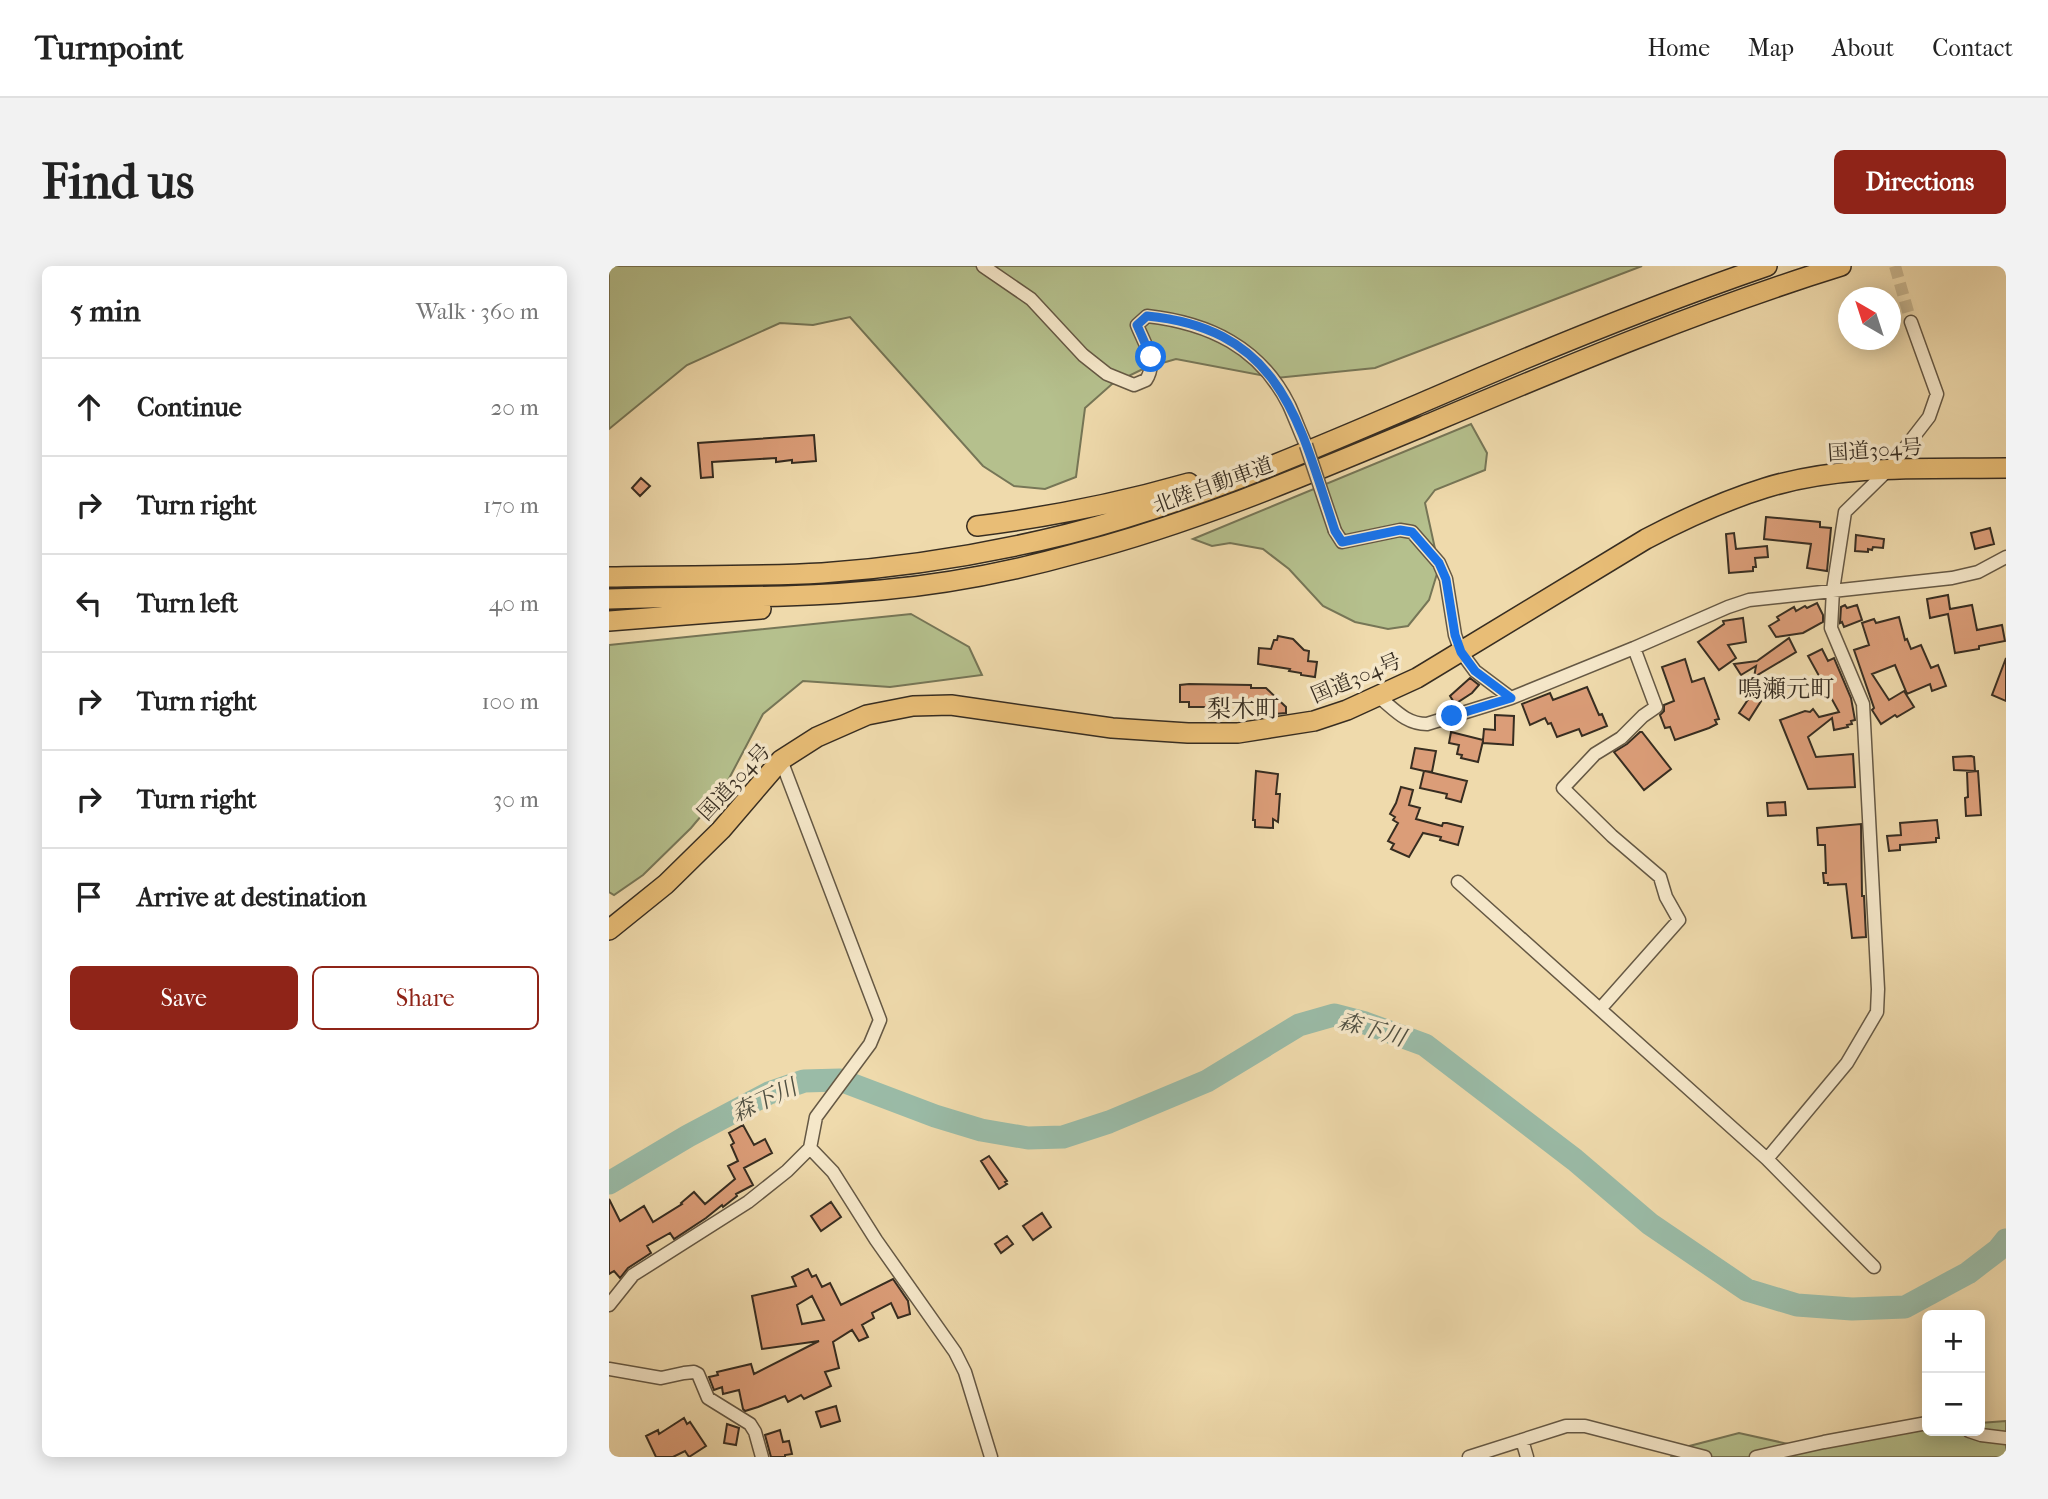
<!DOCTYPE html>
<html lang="en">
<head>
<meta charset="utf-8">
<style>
  body { margin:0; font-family:"IM FELL French Canon","Noto Serif JP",serif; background:#f2f2f2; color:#222 }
  .controls { position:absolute; right:21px; bottom:21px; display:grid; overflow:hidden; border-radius:10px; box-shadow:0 4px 18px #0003 }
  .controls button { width:63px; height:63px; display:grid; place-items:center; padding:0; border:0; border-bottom:2px solid #e0e0e0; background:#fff; color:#222; font:35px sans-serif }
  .compass { position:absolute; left:1229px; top:21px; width:63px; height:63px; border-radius:50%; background:#fff; box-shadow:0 4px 18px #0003; rotate:321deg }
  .stop { position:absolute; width:21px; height:21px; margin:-16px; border:5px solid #1a73e8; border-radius:50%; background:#fff }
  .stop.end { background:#1a73e8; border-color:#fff; box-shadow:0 2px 7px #0008 }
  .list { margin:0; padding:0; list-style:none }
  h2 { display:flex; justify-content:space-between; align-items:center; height:91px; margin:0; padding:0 28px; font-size:30px }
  h2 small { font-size:23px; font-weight:400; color:#767676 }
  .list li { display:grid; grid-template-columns:46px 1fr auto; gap:21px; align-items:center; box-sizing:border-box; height:98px; padding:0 28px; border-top:2px solid #e0e0e0 }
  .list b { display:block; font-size:26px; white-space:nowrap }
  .list em { font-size:23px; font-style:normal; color:#767676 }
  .actions { display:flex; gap:14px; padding:21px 28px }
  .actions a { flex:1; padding:16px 0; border:2px solid #8f2418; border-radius:10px; text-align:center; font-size:24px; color:#8f2418 }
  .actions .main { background:#8f2418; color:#fff }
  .icon { flex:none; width:38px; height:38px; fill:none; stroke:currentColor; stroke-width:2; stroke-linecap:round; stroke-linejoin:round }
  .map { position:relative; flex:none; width:1397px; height:1191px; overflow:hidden; border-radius:10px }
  header { display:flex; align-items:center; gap:42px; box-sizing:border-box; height:98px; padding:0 35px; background:#fff; border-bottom:2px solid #e0e0e0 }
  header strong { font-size:33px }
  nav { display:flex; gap:38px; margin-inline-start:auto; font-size:24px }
  .intro { display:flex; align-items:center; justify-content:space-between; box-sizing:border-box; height:168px; padding:0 42px }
  h1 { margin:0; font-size:49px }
  .button { padding:18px 32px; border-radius:10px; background:#8f2418; color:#fff; font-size:24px; font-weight:700 }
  main { display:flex; gap:42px; padding:0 42px }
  aside { flex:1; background:#fff; border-radius:10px; box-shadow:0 4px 18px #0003 }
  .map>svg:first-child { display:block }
  .green { fill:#b5c08d; stroke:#767657; stroke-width:2 }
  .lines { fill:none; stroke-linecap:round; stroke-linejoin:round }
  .river { stroke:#9abba7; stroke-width:23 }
  .building { fill:#db9d78; stroke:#372d21; stroke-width:2; fill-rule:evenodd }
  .minor-tunnel { stroke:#cab790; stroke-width:12; stroke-dasharray:12 6; stroke-linecap:butt }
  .minor-casing { stroke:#655844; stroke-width:15 }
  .highway-casing { stroke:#372d21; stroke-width:22 }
  .minor { stroke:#f5e7c9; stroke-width:12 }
  .highway { stroke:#e8bd76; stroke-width:19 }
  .minor-bridge-casing { stroke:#655844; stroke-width:15; stroke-linecap:butt }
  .minor-bridge { stroke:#f5e7c9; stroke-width:12 }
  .route { stroke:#1a73e8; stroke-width:9 }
  .labels { text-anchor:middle; stroke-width:7; stroke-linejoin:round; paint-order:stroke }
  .street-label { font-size:21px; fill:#372d21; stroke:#f5e7c9 }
  .water-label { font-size:23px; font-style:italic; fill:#505042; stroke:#f5e7c9 }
  .quarter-label { font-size:24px; fill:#372d21; stroke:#f5e7c9 }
</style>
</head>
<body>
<header>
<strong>Turnpoint</strong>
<nav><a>Home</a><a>Map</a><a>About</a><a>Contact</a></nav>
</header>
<div class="intro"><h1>Find us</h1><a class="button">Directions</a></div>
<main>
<aside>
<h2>5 min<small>Walk · 360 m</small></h2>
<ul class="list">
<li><svg class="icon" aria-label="ahead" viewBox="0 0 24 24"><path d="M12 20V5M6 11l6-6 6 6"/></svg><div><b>Continue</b></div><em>20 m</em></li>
<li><svg class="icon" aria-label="right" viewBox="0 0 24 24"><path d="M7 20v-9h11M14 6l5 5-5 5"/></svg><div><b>Turn right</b></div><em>170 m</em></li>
<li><svg class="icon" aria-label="left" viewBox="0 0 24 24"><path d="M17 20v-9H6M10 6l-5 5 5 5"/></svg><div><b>Turn left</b></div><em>40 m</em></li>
<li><svg class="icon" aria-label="right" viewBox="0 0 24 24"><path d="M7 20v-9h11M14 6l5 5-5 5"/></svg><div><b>Turn right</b></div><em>100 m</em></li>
<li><svg class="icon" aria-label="right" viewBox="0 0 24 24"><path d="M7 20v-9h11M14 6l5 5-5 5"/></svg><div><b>Turn right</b></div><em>30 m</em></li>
<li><svg class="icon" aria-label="arrive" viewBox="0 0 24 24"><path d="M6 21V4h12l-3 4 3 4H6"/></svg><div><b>Arrive at destination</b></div></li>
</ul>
<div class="actions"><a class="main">Save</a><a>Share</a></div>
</aside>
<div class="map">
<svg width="1397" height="1191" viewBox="0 0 1397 1191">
  <rect width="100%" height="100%" fill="#efdaac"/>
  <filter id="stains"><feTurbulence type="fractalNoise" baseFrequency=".00286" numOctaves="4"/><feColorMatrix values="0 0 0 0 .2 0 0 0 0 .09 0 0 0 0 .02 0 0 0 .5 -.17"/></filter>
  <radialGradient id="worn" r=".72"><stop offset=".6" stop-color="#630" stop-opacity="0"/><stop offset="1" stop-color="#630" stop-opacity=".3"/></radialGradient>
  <path class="green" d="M0 0H1033L766 102 667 112 567 93 536 102 503 118 476 142 467 211 436 223 405 220 374 200 241 51 204 59 171 57 78 99 0 163Z
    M862 158 878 187 876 204 826 224 816 237 830 301 820 334 799 360 779 363 746 356 714 340 680 303 654 283 621 277 603 280 584 273Z
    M302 348 360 381 373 409 281 421 194 415 154 448 114 524 82 562 34 609 5 629 0 626V379Z
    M1397 1155V1191H1062L1069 1183 1130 1167 1193 1181 1318 1160V1165H1371V1157Z"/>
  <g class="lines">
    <path class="river" d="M0 917 79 870 160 827 195 815 231 814 326 850 372 864 419 872 454 871 500 856 598 815 690 759 725 749 756 757 816 779 966 894 1041 958 1138 1024 1188 1039 1243 1043 1296 1041 1359 1007 1389 984 1397 974"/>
  </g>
  <path class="building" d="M205 169 207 195 183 197V194L167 196V192L103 196 104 211 92 212 89 177Z
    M32 212 41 220 31 230 23 222Z
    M1157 251 1211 256V261L1222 262 1218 305 1198 302 1202 278 1155 273Z
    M1381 262 1385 278 1366 283 1362 267Z
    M1125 267 1127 283 1158 280 1159 291 1146 292 1147 301H1144V305L1120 307 1117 268Z
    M1247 269 1275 273 1274 282 1264 281 1263 284 1259 283V286L1246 285Z
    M1339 329 1341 343 1363 339 1368 364 1393 359 1396 375 1370 380V383L1346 387 1339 348 1321 352 1318 333Z
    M1208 337 1214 349V356L1194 367 1167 371 1160 360 1170 354 1168 351 1185 341 1187 345 1196 340 1198 342Z
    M1236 339 1238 342 1248 339 1253 354 1235 361 1233 356 1231 357 1232 341Z
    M1290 351 1296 374 1298 373 1302 383 1312 379 1322 402 1329 399 1337 420 1323 425 1321 418 1298 428 1286 399 1263 408 1280 434 1295 425 1305 441 1288 451 1286 449 1272 458 1263 444 1265 442 1245 384 1260 379 1253 357 1265 353 1267 357Z
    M1134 352 1137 376 1119 379 1127 392 1110 404 1089 376 1115 358 1114 355Z
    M669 370 684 373 695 384 700 385 699 395 708 396 706 411 692 409V407L680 405 681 403 649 398 650 382 662 383 665 374H668Z
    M1180 372 1187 386 1147 410 1154 432 1140 454 1130 447 1142 429 1147 400 1132 409 1125 398 1148 395Z
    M1213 383 1219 395 1225 392 1242 432 1246 454 1242 455 1243 458 1238 459 1239 461 1225 464 1223 452 1199 471 1207 491 1244 488 1246 521 1199 523 1171 454 1196 445 1201 446 1204 443 1210 451 1230 446 1199 390Z
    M1397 392V435L1383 429Z
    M1076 393 1083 416 1095 412 1110 453 1106 454 1108 458 1100 462 1066 474 1061 461 1056 462 1051 449 1055 445V439L1065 435 1053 401Z
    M861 412 870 419 863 427 846 438 841 430Z
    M580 418 642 419V422H657L677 441V447L665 448V441L654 440V437L609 436 608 447 597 446V441H580V436H571V419Z
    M978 421 990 449 993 448 998 460 973 470 970 463 948 471 942 457 939 458 936 452 921 459 913 438 941 427 944 434Z
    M886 449 905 450 904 479 874 477V475L869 496 852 492 853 489 848 488 850 479 840 477 842 466 874 474 875 463 886 464Z
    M1031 466H1033L1062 503 1035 524 1005 486 1018 478Z
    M806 482 827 485 823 506 816 505 858 515 852 536 837 532 838 528 811 522 815 505 802 502Z
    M1362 490 1365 491 1366 505 1345 504 1344 491Z
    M647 505 669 508 667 528H671L669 556 664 553V562L646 561V554H644Z
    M1369 505 1372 549 1357 550 1356 532 1359 531 1358 506Z
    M792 521 804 524 800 539 811 542 807 553 833 560 834 557H838L854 561 849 579 831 574 832 571 814 567 800 591 782 583 785 578 779 575 789 557 784 554 786 551 781 548 787 537Z
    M1176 536 1177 549 1159 550 1158 537Z
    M1328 554 1330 572H1327V576L1291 579V584L1280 585 1278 570 1292 569 1291 557Z
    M1252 558 1253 630H1255L1257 671 1243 672 1237 618 1219 619V617H1215L1214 607H1217L1216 579H1209L1208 562Z
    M134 859 145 879 156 873 163 887 135 902 144 919 127 928 128 930 114 941 113 939 97 952 65 973 61 967 38 980 42 987 19 1002 11 1012 5 1005 0 1008V933L11 955 35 940 44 956 73 938 72 937 85 926 96 938 126 913 119 900 129 895 122 879 125 877 120 867Z
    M380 890 398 915 396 916 398 918 390 923 372 895Z
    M222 936 232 951 212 965 202 950Z
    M433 947 442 961 424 974 414 960Z
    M398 970 404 978 392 987 386 978Z
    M199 1003 203 1011 207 1009 213 1021 221 1017 232 1039 284 1013 299 1035 301 1048 289 1052 282 1037 263 1047 265 1052 253 1059 259 1071 250 1075 243 1064 224 1076 230 1102 216 1106 222 1120 195 1133 192 1129 179 1136 176 1130 149 1141 136 1145 134 1143 130 1124 114 1128 113 1121 105 1124 100 1111 109 1109 108 1106 142 1098 145 1108 210 1075 153 1083 143 1030 187 1020 183 1011ZM203 1030 215 1054 193 1058 188 1039Z
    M227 1140 231 1155 212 1161 207 1146Z
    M75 1152 78 1158 81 1156 97 1180 80 1191 76 1185 64 1191H47L37 1170 49 1164 50 1168Z
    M118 1158 130 1162 127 1179 115 1177Z
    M171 1164 174 1176 180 1175 183 1188 176 1189V1191H162L156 1169Z"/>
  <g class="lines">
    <path class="minor-tunnel" d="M1286 0 1302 56"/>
    <defs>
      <path id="minor" d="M374 0 422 33 474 89 498 108 525 119 537 114C549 96 535 77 528 59L538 50C600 57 651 81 680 139 686 152 691 166 697 179
        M726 265 733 276 791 264 803 266 830 297 837 313 846 369 852 386 866 405 902 432
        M770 431C786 444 797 458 818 458L902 432 1025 382 1119 341 1140 334 1343 312 1369 306 1397 291
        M849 616 1158 893 1265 1001
        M992 742 1070 654 1057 631 1051 611 1003 570 954 522 986 488 1012 472 1034 450 1047 441 1025 382
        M201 882 224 906 267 974 346 1086 356 1106 382 1191
        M1158 893 1238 797 1268 746 1269 723 1254 438 1222 362 1224 324 1236 246 1279 204 1320 151 1328 128 1302 56
        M0 1039 24 1009 139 936 178 905 201 882 207 851 261 778 271 754 172 494
        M0 1103 52 1112 75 1107 85 1106 89 1108 99 1132 141 1158 146 1166 153 1191
        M1360 1165 1372 1169 1397 1172
        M913 1174 918 1191
        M860 1191 957 1160H976L1096 1191
        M1147 1191 1215 1176 1318 1157"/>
      <path id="highway" d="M368 260C440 251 510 237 580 217
        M0 311C71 309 142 311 213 307 296 301 378 288 459 268 585 236 705 183 824 132 934 84 1045 39 1158 0
        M0 333C91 330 181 333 272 324 338 318 405 305 469 287 588 256 702 207 815 160 953 102 1090 44 1232 0
        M0 355 152 343
        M0 664 57 618 112 564 172 494 208 471 258 449 304 440 342 439 503 462 579 467H629L705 455 738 444 808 412 1037 273C1075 253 1114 235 1156 222 1233 198 1318 203 1397 202"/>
    </defs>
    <use href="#minor" class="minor-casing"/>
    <use href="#highway" class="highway-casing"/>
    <use href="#minor" class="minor"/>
    <use href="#highway" class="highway"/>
    <defs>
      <path id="minor-bridge" d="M697 179 726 265"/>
    </defs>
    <use href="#minor-bridge" class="minor-bridge-casing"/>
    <use href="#minor-bridge" class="minor-bridge"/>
  </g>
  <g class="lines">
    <path class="route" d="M542 91 528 59 538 50C673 63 690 156 726 265L733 276 791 264 803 266 830 297 837 313 846 369 852 386 866 405 902 432 843 450"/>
  </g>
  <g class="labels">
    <g class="street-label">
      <text transform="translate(1266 184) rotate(-4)" y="7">国道304号</text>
      <text transform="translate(604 219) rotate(-20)" y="7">北陸自動車道</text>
      <text transform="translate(747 412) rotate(-23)" y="7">国道304号</text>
      <text transform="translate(125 516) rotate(-47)" y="7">国道304号</text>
    </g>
    <g class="water-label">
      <text transform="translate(763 763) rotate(16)" y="8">森下川</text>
      <text transform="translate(155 834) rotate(-25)" y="8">森下川</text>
    </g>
    <g class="quarter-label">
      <text x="1177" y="431">鳴瀬元町</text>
      <text x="634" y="451">梨木町</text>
    </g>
  </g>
  <rect width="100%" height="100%" filter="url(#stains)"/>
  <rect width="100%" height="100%" fill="url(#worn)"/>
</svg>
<div class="controls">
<button>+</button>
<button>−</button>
</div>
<svg class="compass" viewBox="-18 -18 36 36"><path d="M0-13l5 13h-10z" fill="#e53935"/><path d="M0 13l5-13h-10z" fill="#767676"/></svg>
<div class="stop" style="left:542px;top:91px"></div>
<div class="stop end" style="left:843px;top:450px"></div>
</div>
</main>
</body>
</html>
